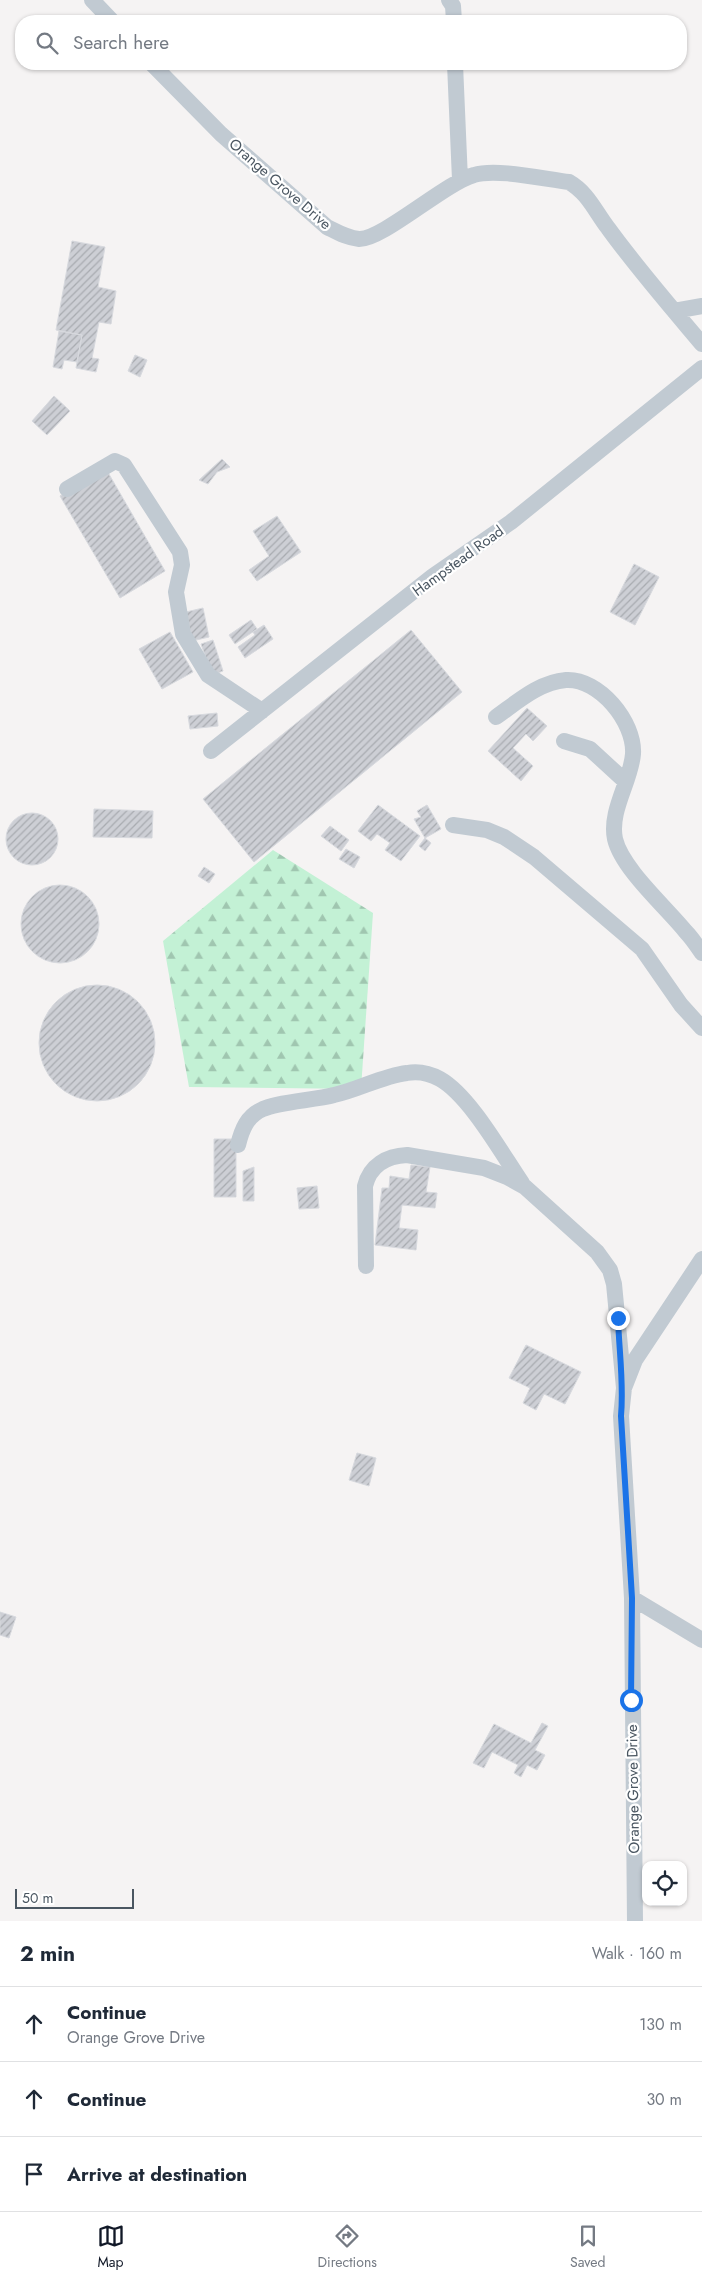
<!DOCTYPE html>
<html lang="en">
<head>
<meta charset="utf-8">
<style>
  body { margin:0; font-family:Jost,sans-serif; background:#f2f2f3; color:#1f2937 }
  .controls { position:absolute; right:15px; bottom:15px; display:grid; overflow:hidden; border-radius:10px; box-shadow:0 1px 4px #0004 }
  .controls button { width:45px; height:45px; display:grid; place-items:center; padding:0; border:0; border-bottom:1px solid #e0e1e3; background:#fff; color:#1f2937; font:25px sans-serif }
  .scale { position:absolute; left:15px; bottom:12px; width:119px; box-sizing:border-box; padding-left:5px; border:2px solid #4a5661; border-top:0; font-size:14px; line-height:18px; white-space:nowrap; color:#4a5661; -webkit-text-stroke:4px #fff; paint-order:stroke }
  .stop { position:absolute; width:15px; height:15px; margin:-11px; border:4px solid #1a73e8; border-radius:50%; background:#fff }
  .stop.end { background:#1a73e8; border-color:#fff; box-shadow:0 1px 5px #0008 }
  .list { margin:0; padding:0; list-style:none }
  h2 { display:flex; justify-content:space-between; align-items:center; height:65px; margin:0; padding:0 20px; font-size:21px }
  h2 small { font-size:16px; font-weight:400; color:#747a83 }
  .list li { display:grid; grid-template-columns:32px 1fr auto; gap:15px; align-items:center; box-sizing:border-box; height:75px; padding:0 20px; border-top:1px solid #e0e1e3 }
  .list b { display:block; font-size:19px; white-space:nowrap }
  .list p { margin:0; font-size:16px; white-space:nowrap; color:#747a83 }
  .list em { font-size:16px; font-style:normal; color:#747a83 }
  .icon { flex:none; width:28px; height:28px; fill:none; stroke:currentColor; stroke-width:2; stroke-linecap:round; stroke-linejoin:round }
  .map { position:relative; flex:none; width:702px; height:1921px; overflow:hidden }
  .search { position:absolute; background:#fff; box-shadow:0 1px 4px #0004; left:15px; right:15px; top:15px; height:55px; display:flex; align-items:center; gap:12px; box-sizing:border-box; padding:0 18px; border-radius:20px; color:#747a83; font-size:19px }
  .sheet { height:290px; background:#fff }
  nav { display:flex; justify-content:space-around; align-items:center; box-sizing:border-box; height:70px; border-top:1px solid #e0e1e3; background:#fff; font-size:14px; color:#747a83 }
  nav a { display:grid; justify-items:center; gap:2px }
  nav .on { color:#111827 }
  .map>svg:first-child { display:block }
  .forest { fill:url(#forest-firs) }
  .building { fill:url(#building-hatch); stroke:#d7d9de }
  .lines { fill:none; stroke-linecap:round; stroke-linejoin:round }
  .minor { stroke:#c1cad2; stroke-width:16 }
  .route { stroke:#1a73e8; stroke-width:6 }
  .labels { text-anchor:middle; stroke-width:4.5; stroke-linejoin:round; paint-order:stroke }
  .street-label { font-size:15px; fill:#4a5661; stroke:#fff }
</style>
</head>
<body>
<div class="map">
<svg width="702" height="1921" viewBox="0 0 702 1921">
  <defs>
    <pattern id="forest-firs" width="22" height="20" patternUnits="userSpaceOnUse" patternTransform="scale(1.25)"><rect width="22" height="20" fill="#c3f1d5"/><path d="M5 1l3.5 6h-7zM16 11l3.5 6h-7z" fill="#a0c6b0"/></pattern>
    <pattern id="building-hatch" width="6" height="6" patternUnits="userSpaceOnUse" patternTransform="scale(1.25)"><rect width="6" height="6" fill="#cdcfd5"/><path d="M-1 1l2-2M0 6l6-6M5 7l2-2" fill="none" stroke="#a8abb0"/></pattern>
  </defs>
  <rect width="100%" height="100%" fill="#f5f3f3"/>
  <path class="forest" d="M273 850 373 913 361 1089 189 1087 163 941Z"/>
  <path class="building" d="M72 241 105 247 98 287 116 291 111 324 99 322 92 358 99 359 96 372 76 368 82 335 56 330Z
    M59 331 82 335 77 362 64 360 62 369 53 367Z
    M135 355 147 360 140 377 128 371Z
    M54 396 70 411 47 435 32 421Z
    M222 459 230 467 217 472 208 484 199 480Z
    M106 469 165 571 120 598 60 496Z
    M277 516 301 552 257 581 249 570 269 556 253 531Z
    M634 564 659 577 635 625 610 612Z
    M203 608 209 637 192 641 186 612Z
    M251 620 257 629 235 644 229 635Z
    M264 625 273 639 245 658 238 647 255 635 253 632Z
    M411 630 462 692 254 862 203 799Z
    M170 632 193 672 162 689 139 649Z
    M213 640 223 671 212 675 201 644Z
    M527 708 547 726 533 741 526 734 513 748 533 766 521 781 488 751Z
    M217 713 218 726 190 729 188 716Z
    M378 805 420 836 401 861 385 850 390 843 377 834 371 841 358 831Z
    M427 805 441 829 425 838 414 819 421 817 417 811Z
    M94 809 153 811 152 838 93 837Z
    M6 839a26 26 0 1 1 52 0a26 26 0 1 1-52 0Z
    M330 826 349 840 341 851 321 836Z
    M425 838 431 843 425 851 419 846Z
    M346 849 360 857 354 868 339 859Z
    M204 867 215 874 209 883 198 876Z
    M21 924a39 39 0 1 1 78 0a39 39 0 1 1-78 0Z
    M39 1043a58 58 0 1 1 116 0a58 58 0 1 1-116 0Z
    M214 1139H236V1197H214Z
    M411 1165 430 1167 426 1192 437 1193 435 1208 402 1205 399 1228 418 1230 416 1250 375 1245 382 1188H389L390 1176 409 1179Z
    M254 1167V1201H243V1171Z
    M317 1186 319 1208 299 1209 297 1188Z
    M526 1345 581 1372 565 1404 544 1394 536 1410 523 1403 530 1388 509 1378Z
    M357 1453 376 1458 369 1486 349 1480Z
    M0 1612 16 1617 9 1638 0 1635Z
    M542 1723 548 1726 535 1750 545 1755 537 1770 527 1765 521 1777 514 1773 518 1765 492 1752 484 1768 473 1763 494 1724 531 1743Z"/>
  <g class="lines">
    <path class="minor" d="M92 0 112 21
      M449 0 453 6 454 21
      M152 64 221 134 327 227C337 232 347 238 359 239 382 240 445 183 474 175 496 168 544 179 569 182 588 193 595 211 608 228 637 268 670 306 702 344
      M455 64 460 180
      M674 311 702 306
      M67 489 115 461 124 465 180 552 182 565 176 592 183 634 208 675 262 711
      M496 717C516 703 539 682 566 680 599 678 635 722 633 754 631 781 609 811 615 839 622 869 667 908 686 932 692 938 697 946 702 953
      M564 741 590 749 625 781
      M211 751 433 576 511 522 702 368
      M453 825 487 830 504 837 534 857 642 949 681 1005 702 1028
      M238 1145C242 1129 247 1116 263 1109 277 1102 316 1100 334 1095 358 1090 382 1076 407 1073 418 1071 429 1073 440 1079 470 1096 502 1154 522 1183
      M366 1266 365 1186C370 1165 387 1156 407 1155L484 1168 507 1177 525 1187 597 1252 610 1270 614 1284 624 1388
      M632 1598 702 1640
      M635 1921 632 1598 621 1416 624 1388 635 1360 702 1259"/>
  </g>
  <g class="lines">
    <path class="route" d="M618 1318C619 1351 624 1383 621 1416L632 1598 631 1700"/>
  </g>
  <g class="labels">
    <g class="street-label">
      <text transform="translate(280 184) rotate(41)" y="5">Orange Grove Drive</text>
      <text transform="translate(458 561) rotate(-36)" y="5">Hampstead Road</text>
      <text transform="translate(633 1789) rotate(-91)" y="5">Orange Grove Drive</text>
    </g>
  </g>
</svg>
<div class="controls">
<button><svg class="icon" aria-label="locate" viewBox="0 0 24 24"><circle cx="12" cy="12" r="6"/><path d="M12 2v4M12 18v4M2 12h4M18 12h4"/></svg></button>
</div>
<div class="scale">50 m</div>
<div class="stop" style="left:631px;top:1700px"></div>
<div class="stop end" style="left:618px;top:1318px"></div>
<div class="search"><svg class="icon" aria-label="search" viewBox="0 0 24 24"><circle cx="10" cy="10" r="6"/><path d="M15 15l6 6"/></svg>Search here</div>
</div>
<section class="sheet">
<h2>2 min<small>Walk · 160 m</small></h2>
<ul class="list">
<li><svg class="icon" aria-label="ahead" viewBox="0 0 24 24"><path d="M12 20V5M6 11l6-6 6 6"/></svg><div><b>Continue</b><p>Orange Grove Drive</p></div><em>130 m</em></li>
<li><svg class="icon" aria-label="ahead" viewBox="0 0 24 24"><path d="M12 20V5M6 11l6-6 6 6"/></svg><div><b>Continue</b></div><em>30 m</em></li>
<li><svg class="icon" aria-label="arrive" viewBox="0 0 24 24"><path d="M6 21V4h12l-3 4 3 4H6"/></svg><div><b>Arrive at destination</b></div></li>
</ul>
</section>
<nav>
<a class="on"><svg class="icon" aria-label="map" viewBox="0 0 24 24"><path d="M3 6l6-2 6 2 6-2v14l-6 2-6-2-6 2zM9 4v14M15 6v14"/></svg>Map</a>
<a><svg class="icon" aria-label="directions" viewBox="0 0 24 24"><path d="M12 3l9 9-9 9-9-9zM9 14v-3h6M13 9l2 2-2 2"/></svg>Directions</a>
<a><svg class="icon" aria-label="saved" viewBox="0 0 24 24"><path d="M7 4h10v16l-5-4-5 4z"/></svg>Saved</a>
</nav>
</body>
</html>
